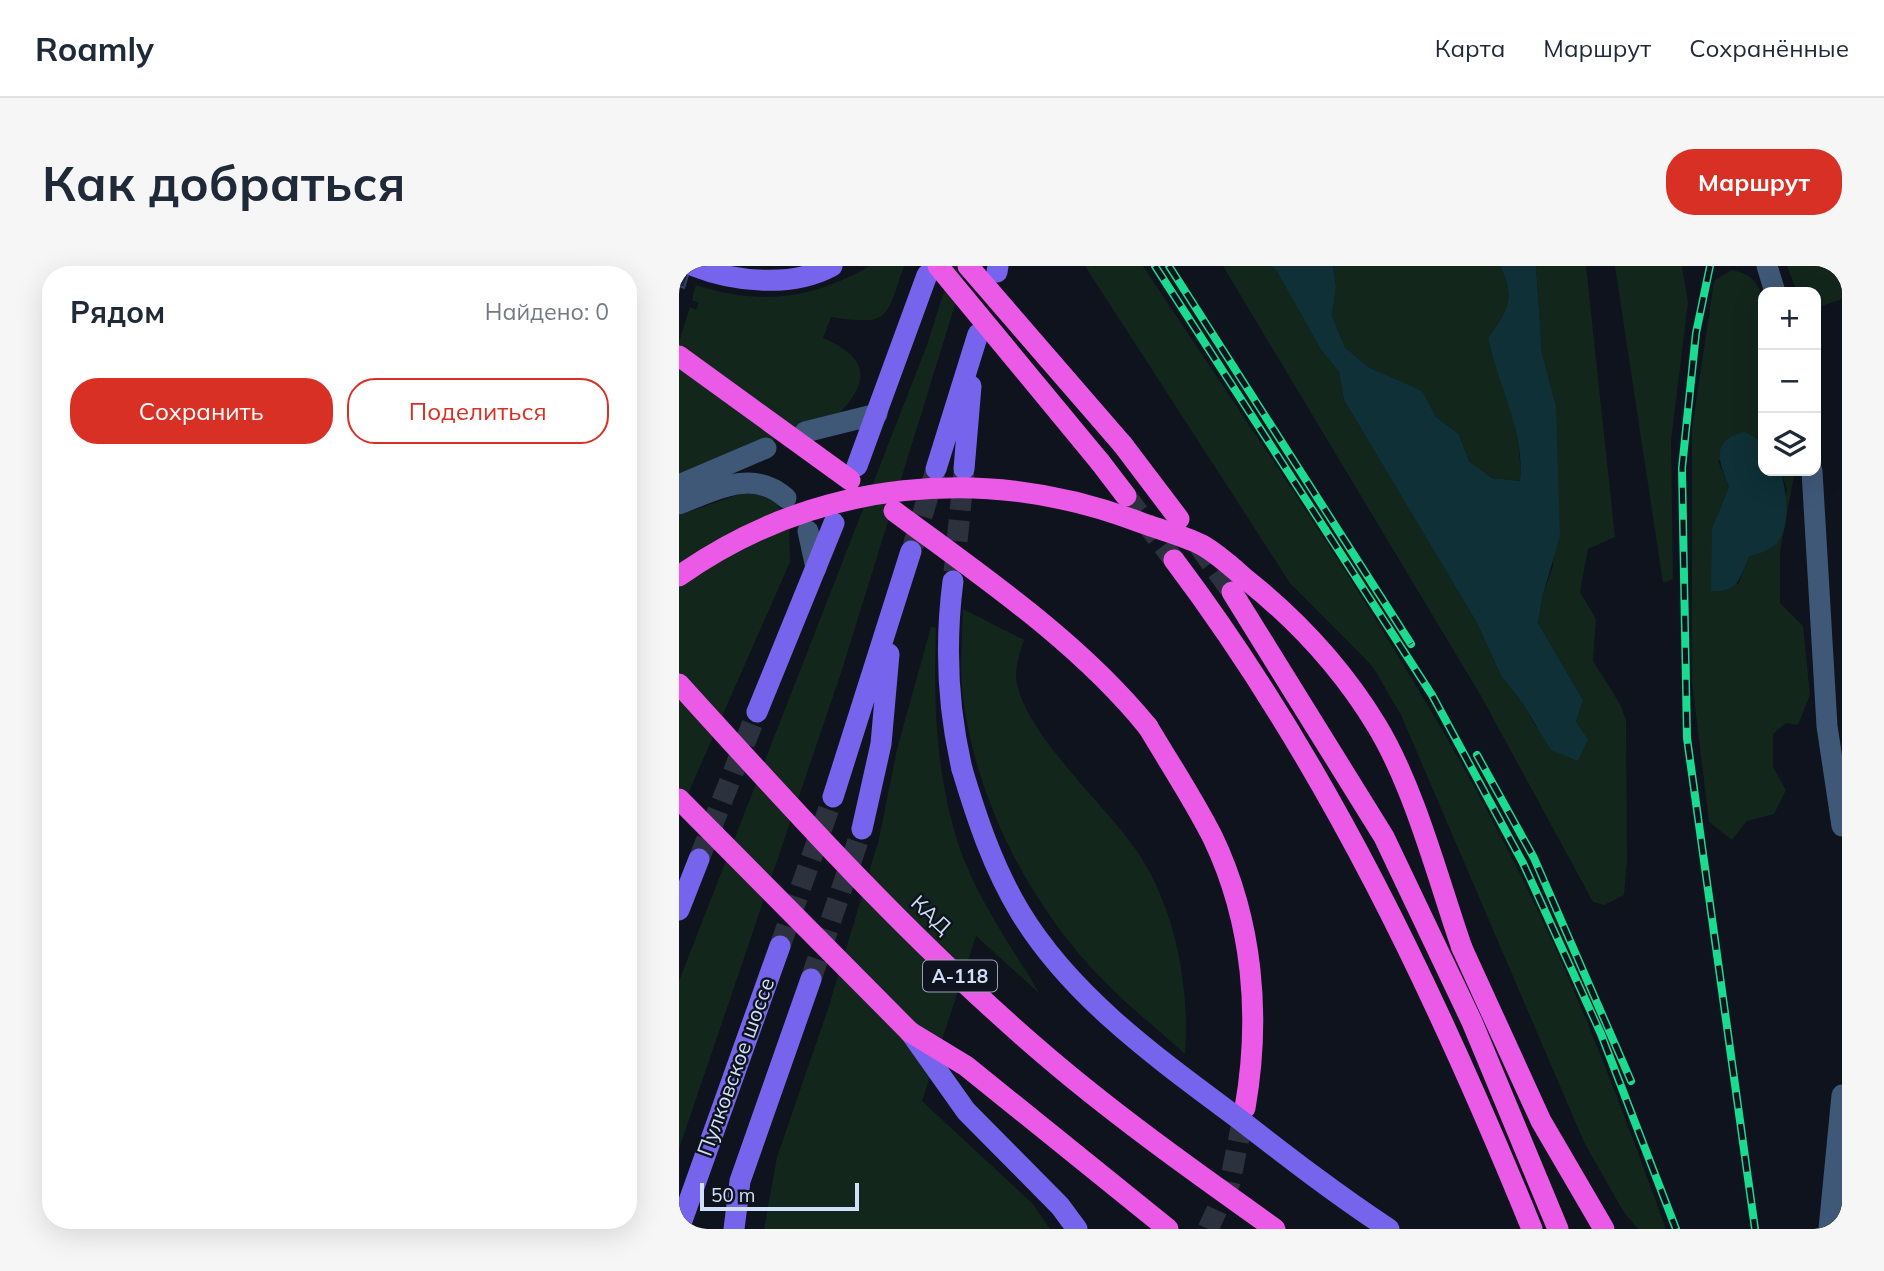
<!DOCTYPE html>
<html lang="ru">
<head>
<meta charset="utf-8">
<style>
  body { margin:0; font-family:Mulish,sans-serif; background:#f6f6f7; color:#1f2937 }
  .controls { position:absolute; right:21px; top:21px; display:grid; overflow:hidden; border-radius:14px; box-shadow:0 7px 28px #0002 }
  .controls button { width:63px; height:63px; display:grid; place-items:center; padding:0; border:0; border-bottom:2px solid #e0e1e3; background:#fff; color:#1f2937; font:35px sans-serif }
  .scale { position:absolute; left:21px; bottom:18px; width:159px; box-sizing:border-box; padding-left:7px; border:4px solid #d0e0f9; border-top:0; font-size:19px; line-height:24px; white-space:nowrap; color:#d0e0f9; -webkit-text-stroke:5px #0e131d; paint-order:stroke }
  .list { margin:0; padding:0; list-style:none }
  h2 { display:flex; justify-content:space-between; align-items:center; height:91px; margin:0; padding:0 28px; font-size:30px }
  h2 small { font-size:23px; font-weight:400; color:#747a83 }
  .actions { display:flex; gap:14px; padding:21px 28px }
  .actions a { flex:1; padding:16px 0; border:2px solid #d93025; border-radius:28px; text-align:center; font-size:24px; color:#d93025 }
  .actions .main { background:#d93025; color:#fff }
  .icon { flex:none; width:38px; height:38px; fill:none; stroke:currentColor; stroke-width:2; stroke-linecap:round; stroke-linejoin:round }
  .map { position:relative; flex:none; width:1163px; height:963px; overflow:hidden; border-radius:28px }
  header { display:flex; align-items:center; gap:42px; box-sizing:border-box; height:98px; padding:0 35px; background:#fff; border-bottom:2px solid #e0e1e3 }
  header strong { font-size:33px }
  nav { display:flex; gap:38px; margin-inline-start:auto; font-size:24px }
  .intro { display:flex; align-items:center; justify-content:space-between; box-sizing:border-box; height:168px; padding:0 42px }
  h1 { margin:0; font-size:49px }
  .button { padding:18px 32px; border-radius:28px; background:#d93025; color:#fff; font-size:24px; font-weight:700 }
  main { display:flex; gap:42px; padding:0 42px }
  aside { flex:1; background:#fff; border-radius:28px; box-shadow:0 7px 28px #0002 }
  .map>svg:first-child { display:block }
  .green { fill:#12261c }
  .water { fill:#0e3036 }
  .building { fill:#1d263c; stroke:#314165; stroke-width:2 }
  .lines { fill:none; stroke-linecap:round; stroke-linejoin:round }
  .major-tunnel { stroke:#2b323e; stroke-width:21; stroke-dasharray:21 10; stroke-linecap:butt }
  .highway-tunnel { stroke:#2b323e; stroke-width:21; stroke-dasharray:21 10; stroke-linecap:butt }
  .minor { stroke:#3f5877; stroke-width:21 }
  .major { stroke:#7764ec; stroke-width:21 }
  .highway { stroke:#eb5ae6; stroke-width:21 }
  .rail-casing { stroke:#1bdb90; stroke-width:8 }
  .rail { stroke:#0e131d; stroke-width:5; stroke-dasharray:16; stroke-linecap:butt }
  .major-bridge { stroke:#7764ec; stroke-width:21 }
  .highway-bridge { stroke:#eb5ae6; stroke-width:21 }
  .labels { text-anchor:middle; stroke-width:5; stroke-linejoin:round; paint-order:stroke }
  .shield { fill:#0e131d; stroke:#96a2b7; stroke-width:2 }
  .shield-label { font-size:19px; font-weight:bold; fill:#d0e0f9 }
  .street-label { font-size:21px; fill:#d0e0f9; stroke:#0e131d }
</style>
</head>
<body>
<header>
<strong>Roamly</strong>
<nav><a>Карта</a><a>Маршрут</a><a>Сохранённые</a></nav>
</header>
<div class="intro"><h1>Как добраться</h1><a class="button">Маршрут</a></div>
<main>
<aside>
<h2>Рядом<small>Найдено: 0</small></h2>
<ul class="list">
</ul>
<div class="actions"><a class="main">Сохранить</a><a>Поделиться</a></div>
</aside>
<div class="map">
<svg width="1163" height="963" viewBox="0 0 1163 963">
  <rect width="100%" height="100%" fill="#0e131d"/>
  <path class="green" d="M191 0H225C206 53 212 60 152 51L144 72C190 92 192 114 159 149L0 210V76L11 41 17 44 20 37 13 34 17 19C82 40 133 33 191 0Z
    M273 0H288L163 404 0 883V715L248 79Z
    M406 0H464C593 195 729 387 835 596 895 713 942 839 987 963H959L944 945 905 876 722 449 694 401 611 317Z
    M544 0H592L598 4 642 84 660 106 665 134 798 357 822 410 842 435 857 461 897 456 904 434 859 357 864 328 874 300 877 140 863 87 857 0H907L936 271 909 283 901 326 917 353 914 395 941 438 947 454 948 594 945 629 925 639 914 636 802 430Z
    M654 0H821C837 33 829 44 809 72 814 97 820 107 828 129 838 156 841 186 842 215L813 212 790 195 780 168 757 151 743 126 689 101 666 81 653 50 657 20Z
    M936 0H1003L1009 37 992 174 994 313 984 317Z
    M1108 0H1163V33L1137 42V26H1118Z
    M1052 4C1072 8 1078 14 1084 33V176L1079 172 1039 195 1050 221 1033 262 1059 319 1070 291 1096 279 1108 223 1101 205H1116L1101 284V337L1124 360 1131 429 1119 459 1107 457 1094 468V501L1107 524 1095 548 1068 555 1053 574 1030 556 1013 416V163L1035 15Z
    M67 226 92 229 110 257 111 296 0 548V249Z
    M284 343 345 374C341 386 337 398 337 411 341 464 430 542 460 588 497 645 511 722 506 788 480 764 451 742 426 716 354 644 300 541 285 439 280 408 283 374 284 343Z
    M252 361 257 362C254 438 257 511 281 583 299 634 333 682 361 728L297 670 243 835 354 938 371 963H85L98 891 149 743 200 573 218 483Z"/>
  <path class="water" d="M592 0H654L657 20 653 50 666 81 689 101 743 125 757 151 780 168 790 195 813 212 841 215C846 164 819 120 809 72 829 44 837 33 821 0H857L863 87 877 140 881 270 864 328 859 357 904 434 897 456 909 473 899 495 872 484 842 435 822 410 798 357 665 134 660 106 642 84 598 5Z
    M1066 166 1084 176V205H1101C1108 223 1113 264 1096 279 1089 285 1078 288 1070 291 1061 313 1058 327 1032 325L1033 262 1050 221C1040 196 1030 174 1066 166Z"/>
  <path class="building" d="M4 0H12L5 22 0 20Z"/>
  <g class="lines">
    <path class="major-tunnel" d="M234 280 256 207
      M275 306 285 206
      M20 593 78 446
      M101 680 154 531
      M132 713 183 563"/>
    <path class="highway-tunnel" d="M447 230 495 294
      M520 280 553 326
      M529 963 551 916 566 842"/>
    <path class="minor" d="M1088 0 1096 26
      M126 166 198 148
      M1133 205 1148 460 1163 560
      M0 219 87 182
      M0 238C36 224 74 202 107 232
      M129 265 137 302
      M1150 963 1163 829"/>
    <path class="major" d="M15 0C55 16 113 22 153 0
      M318 6 319 0
      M178 200 248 9
      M257 203 299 68
      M285 203 292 120
      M274 315C266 377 269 443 283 503
      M78 446 155 257
      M154 531 232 285
      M183 563 202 478 210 388
      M0 644 20 593
      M231 766 287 845 381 940 398 963
      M0 963 101 680
      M55 963 61 915 132 713"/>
    <path class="highway" d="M444 179 500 253
      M421 196 447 230
      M495 294C648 497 757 728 853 963
      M553 326 705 571 793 756 879 963
      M469 461C491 498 515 534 534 572 574 656 582 751 566 842
      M783 682 862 855 925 963
      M231 766 287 800 489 963"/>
    <defs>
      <path id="rail" d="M476 0 753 429 844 597 922 768 997 963
        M490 0 732 378
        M1031 0 1017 67 1003 202 1008 472 1076 963
        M798 489 855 592 952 815"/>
    </defs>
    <use href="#rail" class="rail-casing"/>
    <use href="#rail" class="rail"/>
    <path class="major-bridge" d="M283 503C298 553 314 601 341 646 393 732 481 794 560 853 609 891 658 929 710 963"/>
    <path class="highway-bridge" d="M259 0 421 196
      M289 0 444 179
      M0 90 171 214
      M215 245C304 311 399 375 469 461
      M0 310C138 213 307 197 463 257 482 264 505 270 523 279 539 288 555 303 569 315 620 356 664 404 698 460 736 523 759 613 783 682
      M0 418C115 545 230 672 360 784 434 848 516 906 596 963
      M0 533 231 766"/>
  </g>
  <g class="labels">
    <rect class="shield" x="244" y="694.5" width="74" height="31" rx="5"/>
    <g class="shield-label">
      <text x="281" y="717">А-118</text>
    </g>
    <g class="street-label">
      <text transform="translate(252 649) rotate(43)" y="7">КАД</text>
      <text transform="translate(57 801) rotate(-70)" y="7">Пулковское шоссе</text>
    </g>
  </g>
</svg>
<div class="controls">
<button>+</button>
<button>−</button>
<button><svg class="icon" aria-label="layers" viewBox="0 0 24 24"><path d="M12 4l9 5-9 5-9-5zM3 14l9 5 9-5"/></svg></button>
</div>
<div class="scale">50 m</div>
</div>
</main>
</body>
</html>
